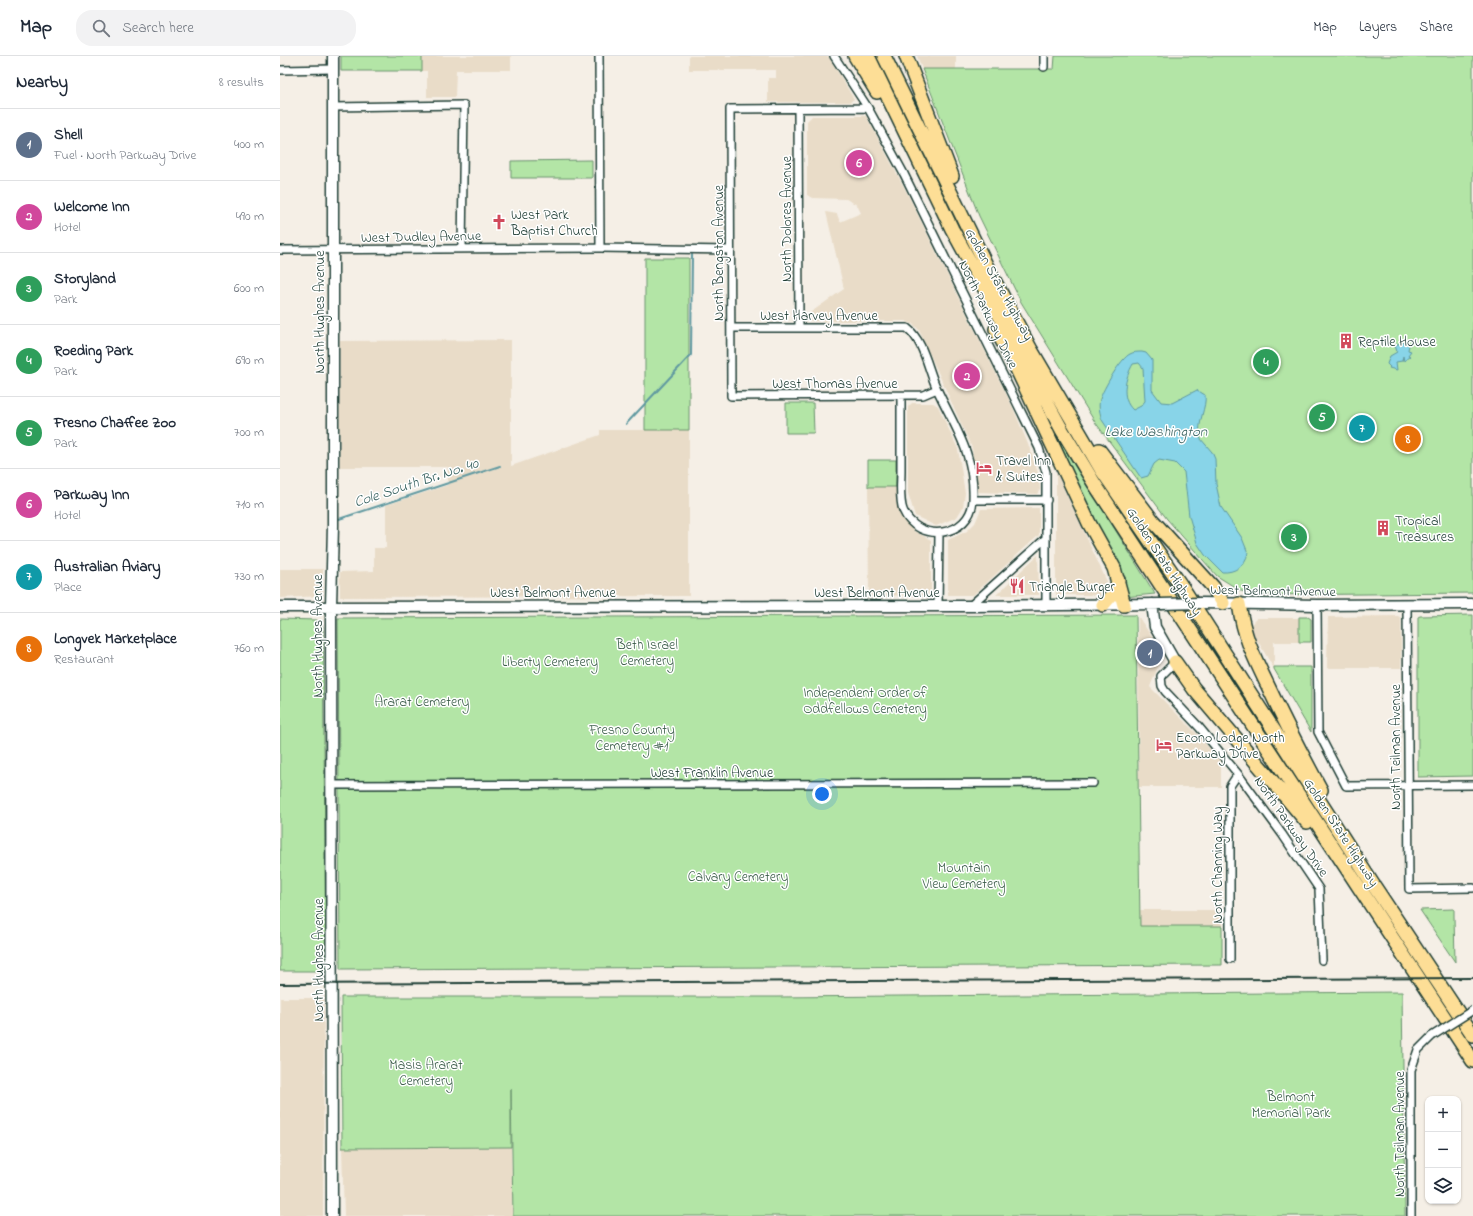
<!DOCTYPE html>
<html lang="en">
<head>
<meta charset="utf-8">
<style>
  body { margin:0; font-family:"Indie Flower",sans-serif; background:#f2f2f3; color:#1f2937 }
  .controls { position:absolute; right:12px; bottom:12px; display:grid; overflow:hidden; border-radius:8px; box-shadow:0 1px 3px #0004 }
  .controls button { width:36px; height:36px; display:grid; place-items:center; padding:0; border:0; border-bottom:1px solid #e0e1e3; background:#fff; color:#1f2937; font:20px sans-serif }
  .you { position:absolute; left:542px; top:738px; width:14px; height:14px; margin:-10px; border:3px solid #fff; border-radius:50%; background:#1a73e8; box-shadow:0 0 0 6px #1a73e833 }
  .badge { display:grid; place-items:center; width:26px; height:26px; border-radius:50%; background:#d1495b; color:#fff; font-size:13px; font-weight:700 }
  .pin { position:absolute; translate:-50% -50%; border:2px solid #fff; box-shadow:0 1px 4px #0006 }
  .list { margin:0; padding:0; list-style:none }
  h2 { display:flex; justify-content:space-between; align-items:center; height:52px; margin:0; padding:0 16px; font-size:17px }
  h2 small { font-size:13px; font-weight:400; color:#747a83 }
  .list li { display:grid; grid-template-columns:26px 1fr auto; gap:12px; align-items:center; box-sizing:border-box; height:72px; padding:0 16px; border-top:1px solid #e0e1e3 }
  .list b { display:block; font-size:15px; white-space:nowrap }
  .list p { margin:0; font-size:13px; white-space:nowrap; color:#747a83 }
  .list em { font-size:13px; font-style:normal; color:#747a83 }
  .icon { flex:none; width:22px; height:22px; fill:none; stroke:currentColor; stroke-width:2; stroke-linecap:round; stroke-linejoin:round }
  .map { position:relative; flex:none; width:1193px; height:1160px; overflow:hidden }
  header { display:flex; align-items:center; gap:24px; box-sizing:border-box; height:56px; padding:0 20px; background:#fff; border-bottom:1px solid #e0e1e3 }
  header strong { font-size:19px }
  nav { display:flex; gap:22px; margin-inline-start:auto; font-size:14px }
  .search { width:280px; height:36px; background:#f2f2f3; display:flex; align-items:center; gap:10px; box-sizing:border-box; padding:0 14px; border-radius:16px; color:#747a83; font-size:15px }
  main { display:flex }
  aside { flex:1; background:#fff }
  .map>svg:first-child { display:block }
  .built { fill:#e9dcc8 }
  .green { fill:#b3e5a6; stroke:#69916d }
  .water { fill:#88d4e8; stroke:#5e98a0; fill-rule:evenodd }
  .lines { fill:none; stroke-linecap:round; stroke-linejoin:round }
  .stream { stroke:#5e98a0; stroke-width:2 }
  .street-casing { stroke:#1f3d34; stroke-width:10 }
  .secondary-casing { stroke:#1f3d34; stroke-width:13 }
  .highway-casing { stroke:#1f3d34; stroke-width:16 }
  .street { stroke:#fff; stroke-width:7 }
  .secondary { stroke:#fff; stroke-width:10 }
  .highway { stroke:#fdde96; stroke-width:13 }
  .rail { stroke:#1f3d34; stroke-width:2 }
  .street-bridge-casing { stroke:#1f3d34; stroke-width:10; stroke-linecap:butt }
  .secondary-bridge-casing { stroke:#1f3d34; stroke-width:13; stroke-linecap:butt }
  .street-bridge { stroke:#fff; stroke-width:7 }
  .secondary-bridge { stroke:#fff; stroke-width:10 }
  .labels { text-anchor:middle; stroke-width:3; stroke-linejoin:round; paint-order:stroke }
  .poi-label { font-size:14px; fill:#1f3d34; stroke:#fff; text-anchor:start }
  .street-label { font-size:14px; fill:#1f3d34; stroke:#fff }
  .park-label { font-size:14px; fill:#3d5f4b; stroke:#fff }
  .water-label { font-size:15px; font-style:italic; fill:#396361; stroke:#fff }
</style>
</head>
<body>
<header>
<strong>Map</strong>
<div class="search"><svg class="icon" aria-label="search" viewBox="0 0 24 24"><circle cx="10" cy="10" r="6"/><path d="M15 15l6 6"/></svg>Search here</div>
<nav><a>Map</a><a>Layers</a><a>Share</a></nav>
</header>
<main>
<aside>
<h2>Nearby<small>8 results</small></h2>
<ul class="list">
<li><span class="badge" style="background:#5c6f8a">1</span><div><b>Shell</b><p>Fuel · North Parkway Drive</p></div><em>400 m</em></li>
<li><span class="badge" style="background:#d1479c">2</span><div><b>Welcome Inn</b><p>Hotel</p></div><em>490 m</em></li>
<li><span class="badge" style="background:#2e9e5b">3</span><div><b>Storyland</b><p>Park</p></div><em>600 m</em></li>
<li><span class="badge" style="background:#2e9e5b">4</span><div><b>Roeding Park</b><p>Park</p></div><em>690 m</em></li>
<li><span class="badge" style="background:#2e9e5b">5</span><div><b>Fresno Chaffee Zoo</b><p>Park</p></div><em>700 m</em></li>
<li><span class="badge" style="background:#d1479c">6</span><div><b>Parkway Inn</b><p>Hotel</p></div><em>710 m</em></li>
<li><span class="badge" style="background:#0f9aa8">7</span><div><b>Australian Aviary</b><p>Place</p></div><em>730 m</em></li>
<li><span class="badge" style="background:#e8710a">8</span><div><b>Longvek Marketplace</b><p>Restaurant</p></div><em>760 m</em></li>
</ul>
</aside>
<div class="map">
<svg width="1193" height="1160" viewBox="0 0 1193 1160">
  <rect width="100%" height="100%" fill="#f5efe6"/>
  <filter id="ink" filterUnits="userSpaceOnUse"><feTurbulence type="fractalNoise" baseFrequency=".025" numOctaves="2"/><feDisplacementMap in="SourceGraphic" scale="8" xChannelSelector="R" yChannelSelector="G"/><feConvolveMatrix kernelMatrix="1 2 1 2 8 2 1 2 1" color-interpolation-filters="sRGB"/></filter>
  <g filter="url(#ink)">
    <path class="built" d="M142 0H231V14H176L175 41H147V15H142Z
      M409 0H548L574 43 570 46H488V22H496V14H409Z
      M637 0H676V13H642Z
      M532 60H586L625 133 733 352 750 393 759 420 760 434 757 438 698 436 692 392 639 274 633 268 625 265H532L527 259 564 233 546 156 557 158 560 166 581 157 577 149 566 143 532 142 527 139V65Z
      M231 284V410L320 379V374H409V540L60 541V516L94 515V492H106V449L168 429V411H60V285Z
      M632 347H653L658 350 678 393 685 437 683 451 677 461 656 470 635 460 628 437V351Z
      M776 416 829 530 821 539H776Z
      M588 431H616V446L623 464 634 475 651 484V539L589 540Z
      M759 452V479L693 539H668V484L687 475 695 467 701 453Z
      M758 499 759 539H716L743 513Z
      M0 513H43V540L0 542Z
      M858 560 883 598 870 631 915 676 941 706V731H859Z
      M1118 560 1121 562V612H1047L1048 561Z
      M977 562H1019V586H994V613L969 570Z
      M860 854H942V870L860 871Z
      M0 942H44L43 1160H0Z
      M231 1091 233 1160H64L62 1092Z"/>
    <path class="green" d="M61 0H142V15H61Z
      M775 0H1193V537L981 539 961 535 937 520 887 463 815 366 741 246 699 160 642 13H774Z
      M312 104V122H231V105Z
      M365 202H409V374H365Z
      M506 347H533L534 377H506Z
      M766 362 875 538 844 541Z
      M588 404H616V431H588Z
      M856 559 860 870H942V909L60 913 58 562Z
      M1193 559V720L1138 721V561L1140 560Z
      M1019 561H1028L1031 563V586H1019Z
      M0 563 37 564 43 571 46 915H0Z
      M994 611H1031V676L994 613Z
      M1174 853V860L1175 906 1140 854Z
      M1122 936 1125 1160H233L231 1033V1091L62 1092 61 941H497Z"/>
    <path class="water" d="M1125 286 1129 289 1128 294 1131 295 1128 299 1130 300 1124 305 1123 300 1122 305 1116 306 1117 314 1109 312 1110 311 1107 308 1110 300 1117 296 1115 289Z
      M862 296 866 297 872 304V334L881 346 892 347 917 334 925 339C927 351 917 366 920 382L932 396 935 403 936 428 941 451 962 482 968 497C965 510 955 517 942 516L925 499 917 487 909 460 904 416 895 407 879 404 874 408 868 420 861 422 822 364C820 357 818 351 820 343 823 333 841 302 850 298 853 296 858 296 862 296ZM859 307 863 312 865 345 861 350 853 354C840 342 845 322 853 308Z"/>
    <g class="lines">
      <path class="stream" d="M346 368 411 299 412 199
        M59 463 220 410"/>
      <defs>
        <path id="street" d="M319 0 320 192
          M554 0 588 52 624 118 759 392 766 416V549
          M764 0V11
          M0 14 53 13
          M53 51 184 49 182 193
          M588 52 450 53 451 340 643 339 657 333
          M518 53 519 272
          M0 194 320 192 450 194
          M451 272H627C644 285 648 314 657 333 675 372 695 398 693 444 691 481 638 489 623 454 619 443 621 427 621 415 621 390 621 365 621 340
          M693 444H767
          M1037 549 1038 676 1066 730 1193 729
          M1127 549 1129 833 1193 832
          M658 550 659 478
          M690 550 766 482
          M895 606 881 620 882 630 885 635 919 671 958 718 1002 778 1039 833 1042 904
          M51 729 813 727
          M950 903V730L958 718
          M1131 1160V1014L1138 994 1152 980"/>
        <path id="secondary" d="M920 547 1037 549 1193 548
          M872 548 875 571 895 606
          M0 551 690 550 881 548
          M52 1160 51 550 53 470V0"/>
        <path id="highway" d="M575 0 597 36
          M588 0 672 173 782 374 814 427 1193 1005
          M604 0 707 211 750 292 821 413 904 534 1092 827 1193 979
          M626 0 672 120
          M716 273 735 309 809 467 834 512 844 549
          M819 394 873 465 933 531 943 547
          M959 548C964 581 973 599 987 628 1004 664 1022 699 1041 734
          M823 549 836 534 838 524
          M895 606 914 633 1027 766"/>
      </defs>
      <use href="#street" class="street-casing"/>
      <use href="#secondary" class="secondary-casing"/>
      <use href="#highway" class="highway-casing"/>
      <use href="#street" class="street"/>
      <use href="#secondary" class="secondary"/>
      <use href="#highway" class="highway"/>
      <path class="rail" d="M0 928 1193 922"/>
      <defs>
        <path id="street-bridge" d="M1152 980 1193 954"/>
        <path id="secondary-bridge" d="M881 548 920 547"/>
      </defs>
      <use href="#street-bridge" class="street-bridge-casing"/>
      <use href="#secondary-bridge" class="secondary-bridge-casing"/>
      <use href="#street-bridge" class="street-bridge"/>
      <use href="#secondary-bridge" class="secondary-bridge"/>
    </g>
  </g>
  <defs>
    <symbol id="church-bare" viewBox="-9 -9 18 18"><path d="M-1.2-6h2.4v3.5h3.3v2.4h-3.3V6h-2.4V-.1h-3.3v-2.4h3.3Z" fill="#d1495b" stroke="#fff" stroke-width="2.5" paint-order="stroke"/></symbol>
    <symbol id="building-bare" viewBox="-9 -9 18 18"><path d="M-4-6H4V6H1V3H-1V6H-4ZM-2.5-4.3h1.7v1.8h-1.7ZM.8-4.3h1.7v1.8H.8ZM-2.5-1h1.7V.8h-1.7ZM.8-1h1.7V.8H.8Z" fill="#d1495b" stroke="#fff" stroke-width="2.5" paint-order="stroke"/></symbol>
    <symbol id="hotel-bare" viewBox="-9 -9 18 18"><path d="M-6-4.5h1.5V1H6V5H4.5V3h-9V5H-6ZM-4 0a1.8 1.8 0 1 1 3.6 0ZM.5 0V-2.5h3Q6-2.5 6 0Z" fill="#d1495b" stroke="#fff" stroke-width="2.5" paint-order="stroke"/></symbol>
    <symbol id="restaurant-bare" viewBox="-9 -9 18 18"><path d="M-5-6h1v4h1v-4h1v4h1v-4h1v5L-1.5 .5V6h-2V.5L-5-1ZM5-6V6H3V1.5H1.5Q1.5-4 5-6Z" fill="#d1495b" stroke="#fff" stroke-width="2.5" paint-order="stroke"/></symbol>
  </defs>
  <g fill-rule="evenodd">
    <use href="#church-bare" x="208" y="155" width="22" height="22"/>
    <use href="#building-bare" x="1055" y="274" width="22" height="22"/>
    <use href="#hotel-bare" x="693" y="401" width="22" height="22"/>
    <use href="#building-bare" x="1092" y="461" width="22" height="22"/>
    <use href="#restaurant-bare" x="726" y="519" width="22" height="22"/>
    <use href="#hotel-bare" x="873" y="678" width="22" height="22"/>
  </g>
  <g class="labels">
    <g class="poi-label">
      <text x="231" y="163">West Park<tspan x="231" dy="16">Baptist Church</tspan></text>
      <text x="1078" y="290">Reptile House</text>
      <text x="716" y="409">Travel Inn<tspan x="716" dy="16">&amp; Suites</tspan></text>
      <text x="1115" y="469">Tropical<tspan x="1115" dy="16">Treasures</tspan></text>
      <text x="749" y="535">Triangle Burger</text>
      <text x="896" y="686">Econo Lodge North<tspan x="896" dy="16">Parkway Drive</tspan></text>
    </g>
    <g class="street-label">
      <text transform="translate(506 163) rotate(-90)" y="5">North Dolores Avenue</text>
      <text transform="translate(141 180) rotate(-1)" y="5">West Dudley Avenue</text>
      <text transform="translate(438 197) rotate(-90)" y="5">North Bengston Avenue</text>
      <text transform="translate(720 228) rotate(61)" y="5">Golden State Highway</text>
      <text transform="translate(39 256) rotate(-90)" y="5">North Hughes Avenue</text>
      <text transform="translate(709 258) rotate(64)" y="5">North Parkway Drive</text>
      <text x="539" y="264">West Harvey Avenue</text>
      <text x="555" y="332">West Thomas Avenue</text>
      <text transform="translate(885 505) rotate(57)" y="5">Golden State Highway</text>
      <text transform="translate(993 534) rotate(1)" y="5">West Belmont Avenue</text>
      <text x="273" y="541">West Belmont Avenue</text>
      <text x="597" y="541">West Belmont Avenue</text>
      <text transform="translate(37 580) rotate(-90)" y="5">North Hughes Avenue</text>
      <text transform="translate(1115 691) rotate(-90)" y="5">North Teilman Avenue</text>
      <text x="432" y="721">West Franklin Avenue</text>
      <text transform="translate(1012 770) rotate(55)" y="5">North Parkway Drive</text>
      <text transform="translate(1062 776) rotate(57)" y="5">Golden State Highway</text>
      <text transform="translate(937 809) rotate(-90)" y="5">North Channing Way</text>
      <text transform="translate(38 904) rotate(-90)" y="5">North Hughes Avenue</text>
      <text transform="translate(1119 1078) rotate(-90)" y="5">North Teilman Avenue</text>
    </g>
    <g class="park-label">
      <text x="367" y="593">Beth Israel<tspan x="367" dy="16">Cemetery</tspan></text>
      <text x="270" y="610">Liberty Cemetery</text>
      <text x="585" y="641">Independent Order of<tspan x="585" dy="16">Oddfellows Cemetery</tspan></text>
      <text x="142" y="650">Ararat Cemetery</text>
      <text x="352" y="678">Fresno County<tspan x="352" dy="16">Cemetery #1</tspan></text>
      <text x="684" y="816">Mountain<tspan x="684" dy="16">View Cemetery</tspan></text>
      <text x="458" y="825">Calvary Cemetery</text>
      <text x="146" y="1013">Masis Ararat<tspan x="146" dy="16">Cemetery</tspan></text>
      <text x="1011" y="1045">Belmont<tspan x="1011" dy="16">Memorial Park</tspan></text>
    </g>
    <g class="water-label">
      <text x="876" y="380">Lake Washington</text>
      <text transform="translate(136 426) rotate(-18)" y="5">Cole South Br. No. 40</text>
    </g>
  </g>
</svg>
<div class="controls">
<button>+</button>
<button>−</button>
<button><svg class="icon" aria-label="layers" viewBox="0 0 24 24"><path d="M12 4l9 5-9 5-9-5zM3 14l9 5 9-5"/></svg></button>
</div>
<div class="you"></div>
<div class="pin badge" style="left:870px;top:597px;background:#5c6f8a">1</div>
<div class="pin badge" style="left:687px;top:320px;background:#d1479c">2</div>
<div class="pin badge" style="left:1014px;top:481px;background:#2e9e5b">3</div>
<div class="pin badge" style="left:986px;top:306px;background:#2e9e5b">4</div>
<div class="pin badge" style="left:1042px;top:361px;background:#2e9e5b">5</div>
<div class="pin badge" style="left:579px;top:107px;background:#d1479c">6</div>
<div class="pin badge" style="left:1082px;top:372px;background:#0f9aa8">7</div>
<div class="pin badge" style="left:1128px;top:383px;background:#e8710a">8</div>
</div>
</main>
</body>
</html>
